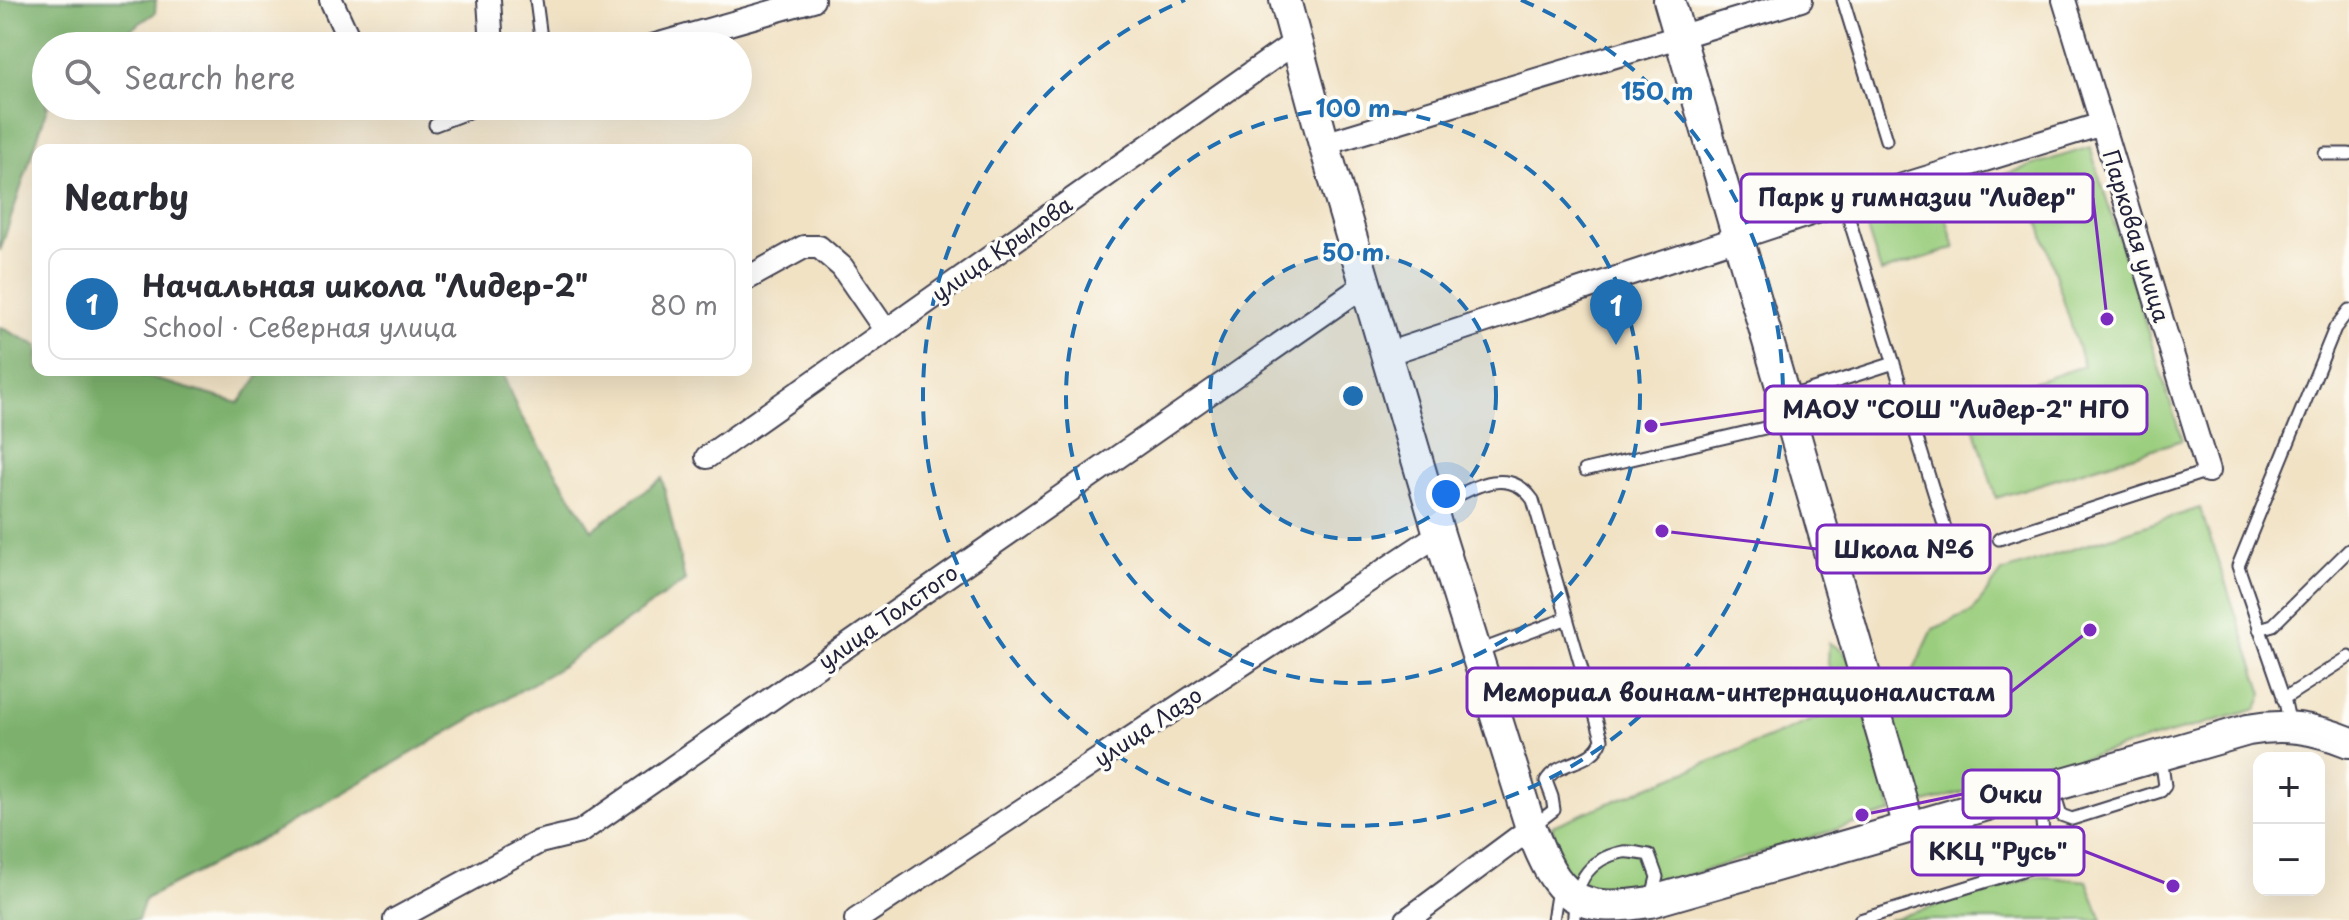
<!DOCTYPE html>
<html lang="en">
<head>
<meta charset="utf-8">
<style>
  body { margin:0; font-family:"Playpen Sans",sans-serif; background:#f7f7f7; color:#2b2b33 }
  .controls { position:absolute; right:24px; bottom:24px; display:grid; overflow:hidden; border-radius:16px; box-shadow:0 8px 32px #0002 }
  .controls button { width:72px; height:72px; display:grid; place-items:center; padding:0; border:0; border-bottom:2px solid #e1e1e2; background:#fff; color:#2b2b33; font:40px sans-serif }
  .you { position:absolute; left:1446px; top:494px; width:28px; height:28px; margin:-20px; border:6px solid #fff; border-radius:50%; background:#1a73e8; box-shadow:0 0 0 12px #1a73e833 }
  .badge { display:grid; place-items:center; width:52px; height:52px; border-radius:50%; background:#1f6fb2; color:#fff; font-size:26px; font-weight:700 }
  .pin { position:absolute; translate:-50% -66px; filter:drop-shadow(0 2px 4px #0008) }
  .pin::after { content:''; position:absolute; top:42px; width:28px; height:24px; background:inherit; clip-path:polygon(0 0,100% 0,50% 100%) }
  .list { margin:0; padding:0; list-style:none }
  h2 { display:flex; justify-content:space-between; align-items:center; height:104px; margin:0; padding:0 32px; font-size:34px }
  h2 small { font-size:26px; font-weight:400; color:#7c7c81 }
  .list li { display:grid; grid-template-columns:52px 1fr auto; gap:24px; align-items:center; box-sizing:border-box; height:112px; margin:0 16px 16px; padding:0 16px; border:2px solid #e1e1e2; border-radius:16px }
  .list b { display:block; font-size:30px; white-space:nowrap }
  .list p { margin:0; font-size:26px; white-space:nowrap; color:#7c7c81 }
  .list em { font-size:26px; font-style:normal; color:#7c7c81 }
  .icon { flex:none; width:44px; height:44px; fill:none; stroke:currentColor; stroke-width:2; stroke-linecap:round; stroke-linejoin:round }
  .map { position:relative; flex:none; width:2349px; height:920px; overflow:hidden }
  .search { position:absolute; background:#fff; box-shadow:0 8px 32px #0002; left:32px; top:32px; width:720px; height:88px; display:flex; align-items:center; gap:20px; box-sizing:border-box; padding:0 28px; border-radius:44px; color:#7c7c81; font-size:30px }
  .panel { position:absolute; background:#fff; box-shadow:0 8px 32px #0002; left:32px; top:144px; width:720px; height:232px; border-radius:16px }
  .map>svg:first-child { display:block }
  .green { fill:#9acd7d; stroke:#5e785c; stroke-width:2 }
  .forest { fill:#7bb06c; stroke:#4e6954; stroke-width:2 }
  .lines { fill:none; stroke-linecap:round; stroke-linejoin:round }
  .lane-casing { stroke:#413f50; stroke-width:15 }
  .street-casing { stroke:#413f50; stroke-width:26 }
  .secondary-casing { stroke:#413f50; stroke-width:34 }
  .lane { stroke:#fff; stroke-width:11 }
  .street { stroke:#fff; stroke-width:22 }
  .secondary { stroke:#fff; stroke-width:30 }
  .ring { fill:none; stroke:#1f6fb2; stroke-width:4; stroke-dasharray:14 10 }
  .labels { text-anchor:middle; stroke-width:7; stroke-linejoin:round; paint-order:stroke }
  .street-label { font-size:22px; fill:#22223b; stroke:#fdfcf7 }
  .centre { fill:#1f6fb2; stroke:#fdfcf7; stroke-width:4 }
  .ring-label { font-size:24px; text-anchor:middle; font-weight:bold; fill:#1f6fb2; stroke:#fdfcf7; stroke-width:7; stroke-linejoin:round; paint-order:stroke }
  .leader { fill:none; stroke:#7b2cbf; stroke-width:3 }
  .callout-dot { fill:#7b2cbf; stroke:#fdfcf7; stroke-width:3 }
  .callout { fill:#fdfcf7; stroke:#7b2cbf; stroke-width:3 }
  .callout-label { font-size:24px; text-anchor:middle; font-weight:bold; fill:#22223b }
</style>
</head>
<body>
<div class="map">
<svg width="2349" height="920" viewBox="0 0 2349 920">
  <rect width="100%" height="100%" fill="#fdfcf7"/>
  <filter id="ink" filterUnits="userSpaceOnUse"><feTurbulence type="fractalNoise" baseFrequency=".0125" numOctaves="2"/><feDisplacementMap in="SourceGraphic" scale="16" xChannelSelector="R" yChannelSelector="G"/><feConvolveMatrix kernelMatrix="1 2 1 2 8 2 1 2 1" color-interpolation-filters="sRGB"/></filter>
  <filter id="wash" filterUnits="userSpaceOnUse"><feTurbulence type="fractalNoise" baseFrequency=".006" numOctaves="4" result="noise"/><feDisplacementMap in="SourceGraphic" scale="32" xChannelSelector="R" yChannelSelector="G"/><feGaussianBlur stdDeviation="1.8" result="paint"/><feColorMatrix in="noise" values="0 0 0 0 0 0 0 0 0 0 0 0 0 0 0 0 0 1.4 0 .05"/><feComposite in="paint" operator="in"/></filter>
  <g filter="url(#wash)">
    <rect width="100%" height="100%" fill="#f1e2c4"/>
    <path class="green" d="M2090 147 2182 440 1996 498 1967 404 2084 366 2029 191 1946 217 1955 248 1881 272 1864 219Z
      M2200 508 2263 694 2257 709 1918 805 1894 727 1902 695 1933 629 1972 612 2002 572Z
      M1829 643 1841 649 1850 661 1892 812 1654 886 1604 893 1565 871 1552 826 1840 709 1828 663Z
      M2039 876 2087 881 2102 920H1888Z"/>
    <path class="forest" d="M0 0H156L155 13 106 46H46V106H48L0 251Z
      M0 327 38 346V370H123L239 403 263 370H501L518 411 592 530 662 478 685 581 556 670 266 837 145 899 138 920H0Z"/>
  </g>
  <g filter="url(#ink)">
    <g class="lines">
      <defs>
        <path id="lane" d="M536 0 542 46
          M1843 0 1886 140
          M435 125 485 106
          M2325 154H2349
          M1844 203 1954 557
          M1785 398 1894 363
          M1585 470 1790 422
          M1432 509C1465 493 1506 461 1533 500L1602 739C1594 766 1558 759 1546 781L1552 797 1554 810 1533 826
          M1999 539 2208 471
          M2259 629 2273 625 2349 550
          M1476 652 1565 619
          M2283 699 2349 657
          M2290 725 2285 702 2238 566 2335 328 2349 310
          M2052 786 2061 815 2072 819 2161 791 2165 786 2161 757
          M1553 920 1558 889
          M1574 920C1573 887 1586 859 1623 852 1630 851 1641 854 1649 855L1657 877 1652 897
          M1860 920 2036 866 2045 853 2039 791"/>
        <path id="street" d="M331 0 352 46
          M489 0 492 46
          M2064 0 2208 471
          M652 46 813 0
          M1324 144 1801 0
          M746 279 804 247H819L842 267 886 331
          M1386 354 1844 203 2102 124
          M707 457 1297 41
          M395 920 539 842 580 832 1366 284
          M856 920 1439 534
          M1407 920 1531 828"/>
        <path id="secondary" d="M1285 0 1324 144 1439 534 1531 828C1557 897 1575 914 1650 902L2248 730C2284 723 2314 728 2349 742
          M1669 0 1909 827"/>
      </defs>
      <use href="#lane" class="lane-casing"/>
      <use href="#street" class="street-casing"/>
      <use href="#secondary" class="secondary-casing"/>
      <use href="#lane" class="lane"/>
      <use href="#street" class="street"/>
      <use href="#secondary" class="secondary"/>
    </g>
  </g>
  <circle cx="1353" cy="396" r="143" fill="#1f6fb2" fill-opacity=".12"/>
  <g class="ring">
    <circle cx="1353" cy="396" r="143"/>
    <circle cx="1353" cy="396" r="287"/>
    <path d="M1521 0A430 430 0 1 1 1185 0"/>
  </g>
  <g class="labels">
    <g class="street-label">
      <text transform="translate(2136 236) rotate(73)" y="8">Парковая улица</text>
      <text transform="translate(1002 249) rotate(-35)" y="8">улица Крылова</text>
      <text transform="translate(888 617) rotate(-35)" y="8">улица Толстого</text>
      <text transform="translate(1148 727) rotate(-34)" y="8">улица Лазо</text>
    </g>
  </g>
  <circle cx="1353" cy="396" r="12" class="centre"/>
  <g class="ring-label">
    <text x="1657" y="100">150 m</text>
    <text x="1353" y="117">100 m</text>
    <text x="1353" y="261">50 m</text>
  </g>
  <path class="leader" d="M2107 319L2093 198M1651 426L1765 410M1662 531L1817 549M2090 630L2011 692M1862 815L1963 794M2173 886L2084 851"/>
  <g class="callout-dot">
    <circle cx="2107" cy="319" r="8"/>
    <circle cx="1651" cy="426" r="8"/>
    <circle cx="1662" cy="531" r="8"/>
    <circle cx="2090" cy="630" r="8"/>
    <circle cx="1862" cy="815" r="8"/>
    <circle cx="2173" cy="886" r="8"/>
  </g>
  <g class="callout">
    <rect x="1741" y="174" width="352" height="48" rx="8"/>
    <rect x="1765" y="386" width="382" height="48" rx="8"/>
    <rect x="1817" y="525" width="173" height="48" rx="8"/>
    <rect x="1467" y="668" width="544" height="48" rx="8"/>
    <rect x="1963" y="770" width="96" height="48" rx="8"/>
    <rect x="1912" y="827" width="172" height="48" rx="8"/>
  </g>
  <g class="callout-label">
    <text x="1917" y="206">Парк у гимназии "Лидер"</text>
    <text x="1956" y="418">МАОУ "СОШ "Лидер-2" НГО</text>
    <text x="1904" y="558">Школа №6</text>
    <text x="1739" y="701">Мемориал воинам-интернационалистам</text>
    <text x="2011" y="803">Очки</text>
    <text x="1998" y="860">ККЦ "Русь"</text>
  </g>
</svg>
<div class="controls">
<button>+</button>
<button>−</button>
</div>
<div class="you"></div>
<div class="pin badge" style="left:1616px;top:345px">1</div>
<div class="search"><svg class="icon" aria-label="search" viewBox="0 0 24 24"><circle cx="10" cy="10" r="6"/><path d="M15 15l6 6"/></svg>Search here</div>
<section class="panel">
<h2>Nearby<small></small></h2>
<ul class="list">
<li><span class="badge">1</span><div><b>Начальная школа &quot;Лидер-2&quot;</b><p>School · Северная улица</p></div><em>80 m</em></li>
</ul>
</section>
</div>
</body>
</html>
